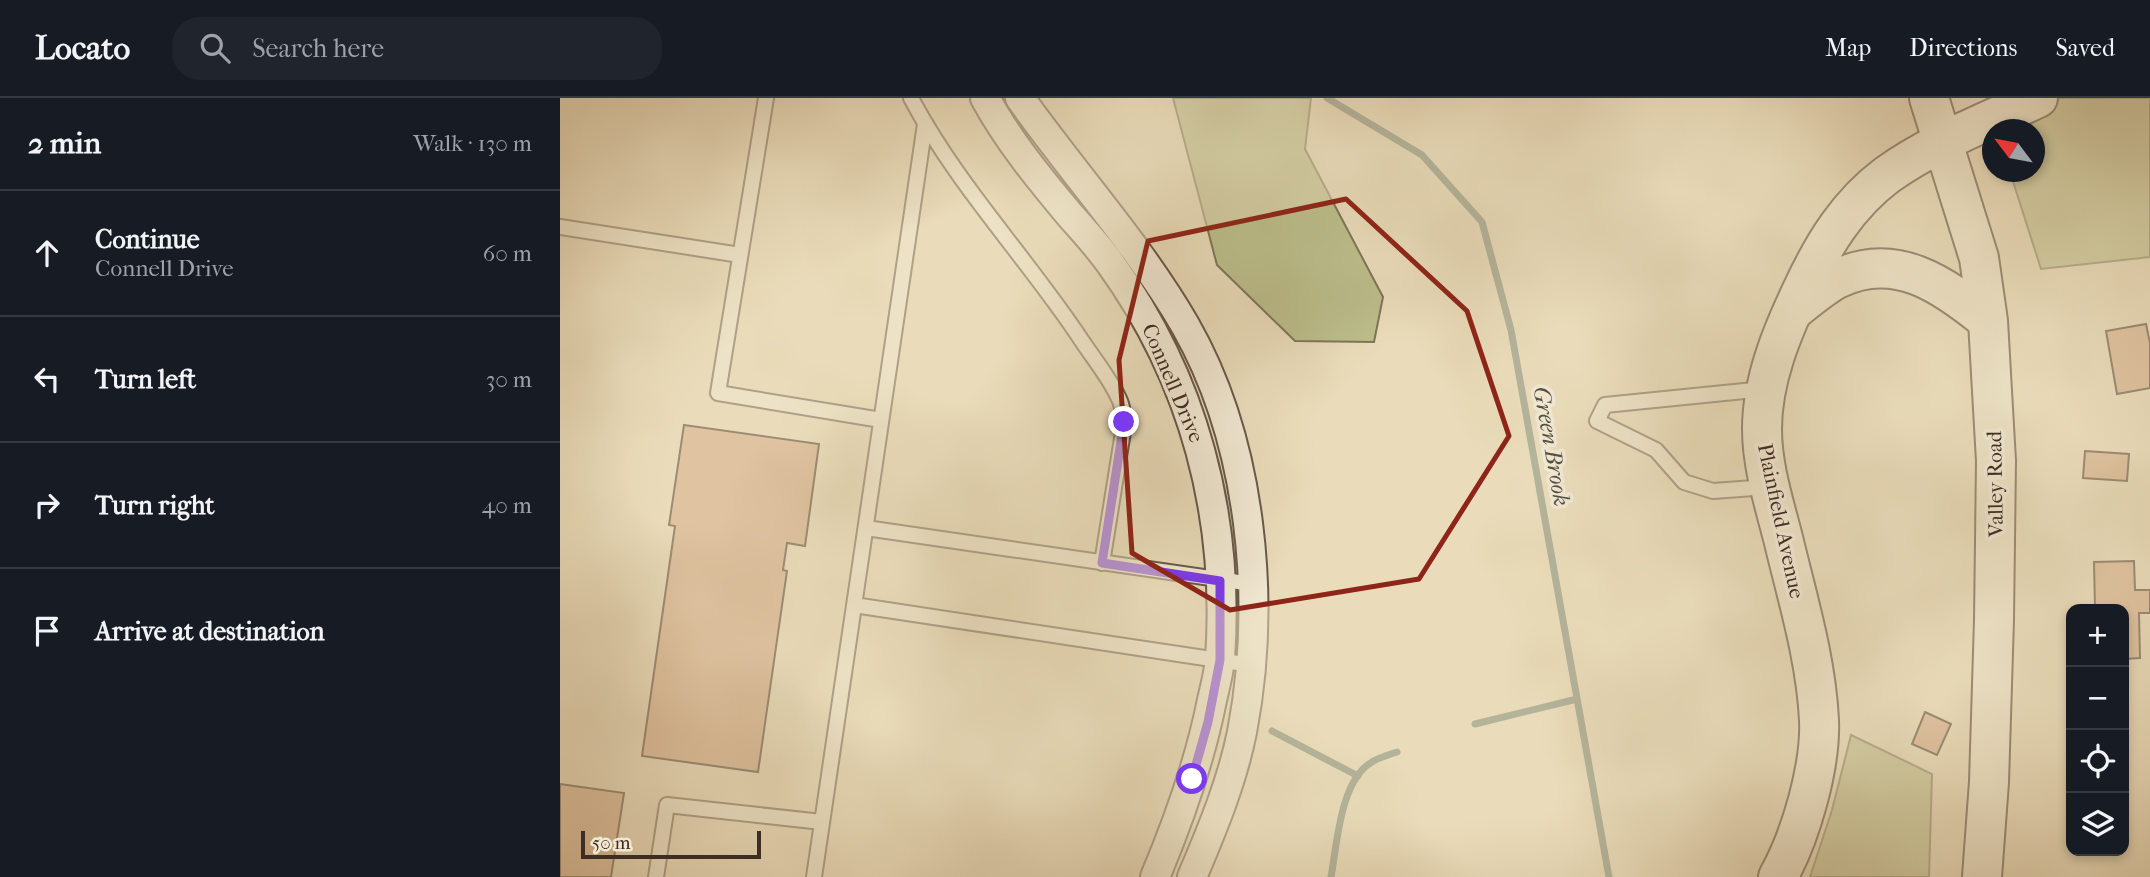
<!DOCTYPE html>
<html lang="en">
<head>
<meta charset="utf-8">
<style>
  body { margin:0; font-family:"IM FELL French Canon",serif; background:#20242c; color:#f1f3f6 }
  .controls { position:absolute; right:21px; bottom:21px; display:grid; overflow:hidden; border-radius:14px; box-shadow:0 4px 10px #0003 }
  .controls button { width:63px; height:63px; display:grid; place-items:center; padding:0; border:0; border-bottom:2px solid #363941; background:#171b24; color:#f1f3f6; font:35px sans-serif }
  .compass { position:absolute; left:1422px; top:21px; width:63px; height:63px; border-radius:50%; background:#171b24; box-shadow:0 4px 10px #0003; rotate:302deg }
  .scale { position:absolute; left:21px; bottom:18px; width:180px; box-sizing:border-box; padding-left:7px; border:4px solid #3d2d23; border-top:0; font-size:19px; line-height:24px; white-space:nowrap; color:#3d2d23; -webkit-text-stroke:5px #f1e8d2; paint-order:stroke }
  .stop { position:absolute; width:21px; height:21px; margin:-16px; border:5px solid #7c3aed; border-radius:50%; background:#fff }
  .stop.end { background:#7c3aed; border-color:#fff; box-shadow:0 2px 7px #0008 }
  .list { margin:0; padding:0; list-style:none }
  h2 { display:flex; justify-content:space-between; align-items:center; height:91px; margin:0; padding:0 28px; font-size:30px }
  h2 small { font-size:23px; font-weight:400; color:#9ea1a6 }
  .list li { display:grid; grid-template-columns:46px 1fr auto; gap:21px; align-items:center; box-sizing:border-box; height:126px; padding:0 28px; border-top:2px solid #363941 }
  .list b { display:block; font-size:26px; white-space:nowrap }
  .list p { margin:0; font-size:23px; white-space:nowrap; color:#9ea1a6 }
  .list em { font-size:23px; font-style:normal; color:#9ea1a6 }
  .icon { flex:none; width:38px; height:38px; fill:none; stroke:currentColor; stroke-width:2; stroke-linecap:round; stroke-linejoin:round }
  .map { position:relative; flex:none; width:1590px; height:779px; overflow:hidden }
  header { display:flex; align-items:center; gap:42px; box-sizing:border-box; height:98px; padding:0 35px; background:#171b24; border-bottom:2px solid #363941 }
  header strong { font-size:33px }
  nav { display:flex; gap:38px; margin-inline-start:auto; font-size:24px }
  .search { width:490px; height:63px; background:#20242c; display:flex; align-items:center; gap:18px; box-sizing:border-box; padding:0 24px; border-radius:28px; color:#9ea1a6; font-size:26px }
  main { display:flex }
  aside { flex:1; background:#171b24 }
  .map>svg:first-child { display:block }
  .green { fill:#bcbf8c; stroke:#7c7658; stroke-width:2 }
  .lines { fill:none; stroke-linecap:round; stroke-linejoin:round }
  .stream { stroke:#748377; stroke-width:7 }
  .building { fill:#d5a783; stroke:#3d2d23; stroke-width:2 }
  .lane-casing { stroke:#685949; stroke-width:18 }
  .street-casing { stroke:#685949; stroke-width:32 }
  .secondary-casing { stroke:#3d2d23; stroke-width:42 }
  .lane { stroke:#f1e8d2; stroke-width:14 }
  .street { stroke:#f1e8d2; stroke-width:28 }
  .secondary { stroke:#f1e8d2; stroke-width:38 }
  .route { stroke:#7c3aed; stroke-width:9 }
  .marked { fill:none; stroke:#8f2418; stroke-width:5; stroke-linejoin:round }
  .labels { text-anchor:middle; stroke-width:7; stroke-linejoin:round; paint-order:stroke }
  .street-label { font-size:21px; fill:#3d2d23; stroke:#f1e8d2 }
  .water-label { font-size:23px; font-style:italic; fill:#545146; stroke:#f1e8d2 }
</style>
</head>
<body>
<header>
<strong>Locato</strong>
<div class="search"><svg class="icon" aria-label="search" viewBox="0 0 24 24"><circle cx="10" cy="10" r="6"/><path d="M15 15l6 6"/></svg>Search here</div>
<nav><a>Map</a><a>Directions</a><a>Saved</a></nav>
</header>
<main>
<aside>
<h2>2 min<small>Walk · 130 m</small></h2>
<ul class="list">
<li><svg class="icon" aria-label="ahead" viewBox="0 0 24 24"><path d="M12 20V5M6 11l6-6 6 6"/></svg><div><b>Continue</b><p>Connell Drive</p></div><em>60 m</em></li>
<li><svg class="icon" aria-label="left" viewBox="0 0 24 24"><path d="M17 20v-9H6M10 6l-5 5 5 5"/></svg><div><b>Turn left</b></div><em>30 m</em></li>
<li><svg class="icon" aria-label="right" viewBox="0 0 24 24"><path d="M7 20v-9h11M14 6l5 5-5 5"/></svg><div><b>Turn right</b></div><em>40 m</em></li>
<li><svg class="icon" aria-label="arrive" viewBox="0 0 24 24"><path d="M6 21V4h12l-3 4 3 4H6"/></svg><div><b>Arrive at destination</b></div></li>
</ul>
</aside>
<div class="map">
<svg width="1590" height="779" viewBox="0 0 1590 779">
  <rect width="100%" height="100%" fill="#eadcba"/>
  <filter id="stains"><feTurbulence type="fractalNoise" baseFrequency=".00286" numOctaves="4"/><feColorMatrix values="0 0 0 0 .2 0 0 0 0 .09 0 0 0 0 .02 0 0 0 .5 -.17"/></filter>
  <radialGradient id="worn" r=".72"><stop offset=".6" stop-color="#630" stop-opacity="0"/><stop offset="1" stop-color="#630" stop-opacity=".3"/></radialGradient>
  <path class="green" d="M613 0H751L745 51 823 199 814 244 735 243 657 167Z
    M1427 0H1590V159L1481 171 1450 74H1475V32L1437 31Z
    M1291 637 1372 676 1369 779H1250L1272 712Z"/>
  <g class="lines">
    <path class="stream" d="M767 0 862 57 922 124 951 232 1049 779
      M915 626 1017 601
      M712 633 798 678
      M771 779C777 747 780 682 812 664 819 659 829 657 837 654"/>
  </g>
  <path class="building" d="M1586 226 1590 245V290L1557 296 1546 233Z
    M124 327 259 346 245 448 227 445 223 472 227 473 198 674 82 658 115 428 109 427Z
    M1525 353 1569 356 1567 383 1523 380Z
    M1574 463 1575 492H1590V515H1579L1580 560 1564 561V511H1535L1534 464Z
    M1365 614 1391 626 1377 657 1352 646Z
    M0 686 64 695 51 779H0Z"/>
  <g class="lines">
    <defs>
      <path id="lane" d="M206 0 158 295 321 322
        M351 0C397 87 466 159 520 240 533 260 551 281 560 303 564 313 564 324 563 334L542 465
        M0 129 180 157
        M1204 291 1045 307 1037 323 1096 352 1124 384 1153 393 1208 389
        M306 430 692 486
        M294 507 691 567
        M96 779 107 707 262 724
        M254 779 365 26"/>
      <path id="street" d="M425 0C448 42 478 79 509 116 523 132 538 148 550 165 634 281 670 418 660 561 659 574 655 589 652 602 640 663 619 722 595 779
        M460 0C514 76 578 146 625 227 692 344 707 503 682 634 672 684 652 732 632 779"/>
      <path id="secondary" d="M1369 0 1419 160 1428 223 1436 363 1434 522 1429 684 1422 779
        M1233 213C1247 202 1262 189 1277 181 1335 152 1384 187 1428 223
        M1218 779C1241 738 1261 668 1259 622 1256 560 1237 499 1223 440 1214 405 1202 368 1202 331 1202 282 1222 234 1243 190 1263 147 1288 106 1327 77 1373 44 1427 24 1478 0"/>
    </defs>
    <use href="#lane" class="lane-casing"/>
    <use href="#street" class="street-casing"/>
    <use href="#secondary" class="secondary-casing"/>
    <use href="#lane" class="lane"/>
    <use href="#street" class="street"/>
    <use href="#secondary" class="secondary"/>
  </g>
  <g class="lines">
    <path class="route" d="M564 324 542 465 660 483V562L648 624 632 681"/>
  </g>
  <path d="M0 0H1590V779H0ZM786 101 907 213 949 338 859 481 670 512 572 455 559 262 588 143Z" fill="#eadcba" fill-opacity=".55" fill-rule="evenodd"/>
  <path class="marked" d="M786 101 907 213 949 338 859 481 670 512 572 455 559 262 588 143Z"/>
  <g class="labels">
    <g class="street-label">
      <text transform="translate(613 285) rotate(67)" y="7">Connell Drive</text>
      <text transform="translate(1435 386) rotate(-91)" y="7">Valley Road</text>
      <text transform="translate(1221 423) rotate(78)" y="7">Plainfield Avenue</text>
    </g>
    <g class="water-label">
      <text transform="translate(992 348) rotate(80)" y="8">Green Brook</text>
    </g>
  </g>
  <rect width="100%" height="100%" filter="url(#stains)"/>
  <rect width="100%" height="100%" fill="url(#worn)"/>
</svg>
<div class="controls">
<button>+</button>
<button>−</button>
<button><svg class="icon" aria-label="locate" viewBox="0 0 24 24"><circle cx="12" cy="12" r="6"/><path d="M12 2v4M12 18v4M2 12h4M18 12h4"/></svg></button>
<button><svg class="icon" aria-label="layers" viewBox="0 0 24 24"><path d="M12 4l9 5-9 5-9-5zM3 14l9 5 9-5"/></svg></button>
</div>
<svg class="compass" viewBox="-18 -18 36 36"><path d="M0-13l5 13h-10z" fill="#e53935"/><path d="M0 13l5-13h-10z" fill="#9ea1a6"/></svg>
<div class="scale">50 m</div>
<div class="stop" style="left:632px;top:681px"></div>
<div class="stop end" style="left:564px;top:324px"></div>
</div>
</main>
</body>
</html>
